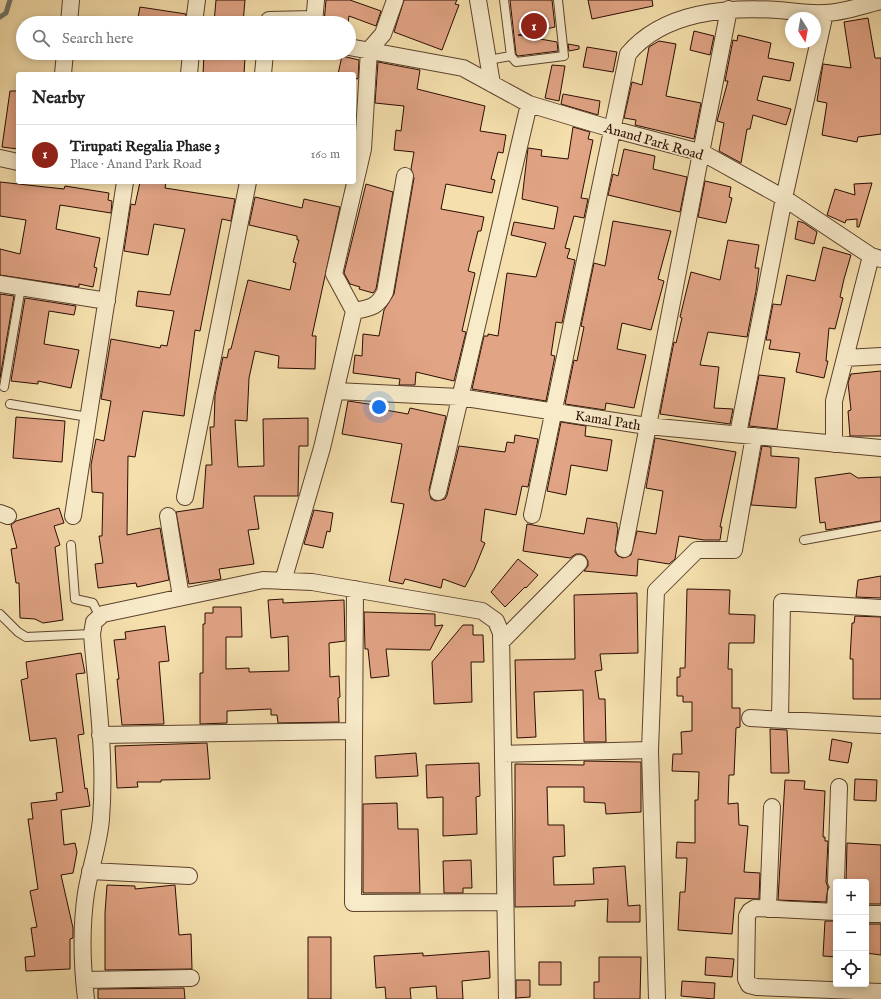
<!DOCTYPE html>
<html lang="en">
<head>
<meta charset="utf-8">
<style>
  body { margin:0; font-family:"IM FELL English",serif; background:#f6f6f6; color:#222 }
  .controls { position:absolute; right:12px; bottom:12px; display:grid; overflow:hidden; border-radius:4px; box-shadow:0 2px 10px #0003 }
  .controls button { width:36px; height:36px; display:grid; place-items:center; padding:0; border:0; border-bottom:1px solid #e0e0e0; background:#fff; color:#222; font:20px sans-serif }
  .compass { position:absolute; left:785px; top:12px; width:36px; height:36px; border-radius:50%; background:#fff; box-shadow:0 2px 10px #0003; rotate:169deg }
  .you { position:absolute; left:379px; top:407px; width:14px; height:14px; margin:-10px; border:3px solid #fff; border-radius:50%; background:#1a73e8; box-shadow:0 0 0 6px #1a73e833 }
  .badge { display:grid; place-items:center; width:26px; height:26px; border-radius:50%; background:#8f2418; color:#fff; font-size:13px; font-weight:700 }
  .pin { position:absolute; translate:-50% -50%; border:2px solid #fff; box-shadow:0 1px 4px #0006 }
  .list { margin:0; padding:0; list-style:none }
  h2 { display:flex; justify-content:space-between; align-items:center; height:52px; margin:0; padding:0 16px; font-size:17px }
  h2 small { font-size:13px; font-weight:400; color:#767676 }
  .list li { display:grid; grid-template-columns:26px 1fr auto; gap:12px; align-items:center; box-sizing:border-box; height:60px; padding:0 16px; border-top:1px solid #e0e0e0 }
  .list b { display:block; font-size:15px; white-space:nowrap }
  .list p { margin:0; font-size:13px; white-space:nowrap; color:#767676 }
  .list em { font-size:13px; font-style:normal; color:#767676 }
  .icon { flex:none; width:22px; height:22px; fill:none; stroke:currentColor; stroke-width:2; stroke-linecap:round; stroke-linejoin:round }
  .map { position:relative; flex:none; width:881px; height:999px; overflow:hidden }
  .search { position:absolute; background:#fff; box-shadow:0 2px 10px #0003; left:16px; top:16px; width:340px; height:44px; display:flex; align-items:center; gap:10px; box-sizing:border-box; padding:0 14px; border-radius:22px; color:#767676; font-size:15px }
  .panel { position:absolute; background:#fff; box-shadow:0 2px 10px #0003; left:16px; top:72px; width:340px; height:112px; border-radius:4px }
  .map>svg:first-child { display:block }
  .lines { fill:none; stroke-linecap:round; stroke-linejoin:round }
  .stream { stroke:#6f766a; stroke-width:5 }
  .building { fill:#e1a485; stroke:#290c02 }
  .service-casing { stroke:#5c412d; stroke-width:10 }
  .minor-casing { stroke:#5c412d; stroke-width:18 }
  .service { stroke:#f8ebca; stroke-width:8 }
  .minor { stroke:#f8ebca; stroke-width:16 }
  .labels { text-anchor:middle; stroke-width:3.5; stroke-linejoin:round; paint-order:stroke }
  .street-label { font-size:14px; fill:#290c02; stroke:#f8ebca }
</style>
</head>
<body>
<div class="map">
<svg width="881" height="999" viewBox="0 0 881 999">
  <rect width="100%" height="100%" fill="#f5e0ad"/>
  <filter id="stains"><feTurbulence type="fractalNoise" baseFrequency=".005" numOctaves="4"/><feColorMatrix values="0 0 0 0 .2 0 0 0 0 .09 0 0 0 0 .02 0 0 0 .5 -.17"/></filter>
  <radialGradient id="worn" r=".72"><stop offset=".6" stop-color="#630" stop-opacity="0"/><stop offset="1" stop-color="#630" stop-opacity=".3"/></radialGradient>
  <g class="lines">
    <path class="stream" d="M0 17 6 13 10 0"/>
  </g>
  <path class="building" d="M216 0H245L243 23H214Z
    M326 0H350L381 11 376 26 349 16 348 23H324Z
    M404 0H457L455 4 459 5 442 50 394 32Z
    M510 0H552L555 27 518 35 557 42 558 51 518 56 516 54Z
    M588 0H652L653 6 592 19Z
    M140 7 186 14 185 23H137Z
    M868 18 875 58H881V134L858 137 857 142 822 135 827 103 817 101 823 64 851 68 844 22Z
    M694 31 714 36 710 55 690 50Z
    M738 35 771 43 768 58 794 63 790 81 763 76 757 100 791 109 786 125 753 115 750 129H747L741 163 719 151 724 123 717 121 728 81H725L733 40 737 41Z
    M659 41 676 44 666 96 701 103 694 139 635 125 636 120 624 118 632 82 642 85 649 47Z
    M568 44 579 46V49L569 51Z
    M587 47 617 52 613 72 583 67Z
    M204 54 245 58 244 74H203Z
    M342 56 359 60 358 79 354 78V74H338Z
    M378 62 420 70 417 89 485 106 480 131 506 135 503 153 498 152 491 179 495 180 492 193 446 184 441 209 484 217 481 231H478L468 271 475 273 462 331 466 332 454 381 416 372 415 385H399L400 379 353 373 355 355 362 356 363 334 379 336 384 310 394 294 414 178 411 169 414 152 394 150 396 130 401 131 404 106 375 103Z
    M552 65 565 66 559 101 545 98Z
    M10 91H18V149L2 147Z
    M563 94 600 101 598 115 561 104Z
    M573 127 590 132 588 139 593 140 581 198 588 199 584 218 574 216 565 248 570 249 567 258 575 260 562 323 556 322 551 355 555 356 546 401 472 389 484 336H488V334L498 336 507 273 536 277 546 243 511 235 514 222 554 229 558 207 522 199 528 148 542 150 541 156 568 159Z
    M624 149 655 156 653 169 687 177 680 212 608 195 613 174 618 176Z
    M705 181 731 187 729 197 732 198 726 223 698 217Z
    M0 182 64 189 65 186 109 193 108 200 112 201 111 213 60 205 56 229 100 238 94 267 97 268 93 287 79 284V287L0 275V249L20 254 26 220 0 216Z
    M140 182H166L165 188 235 199 231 221 222 219 200 331 195 330 184 416 143 411 135 457 128 456 127 535 160 528 169 580 137 587 136 583 98 588 95 564 103 563 99 536H102L103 493 92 492 91 465 96 439 104 441 111 401 101 399 111 339 160 348 161 345 167 346 174 311 136 306 138 291 170 295 185 229 154 224 148 255 124 251 131 204 135 205Z
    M872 183 859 227H857V219L846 220 845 223 827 215 835 189 855 195 854 184Z
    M366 184 393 192 376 289 373 293 359 289 360 287 350 284 344 273Z
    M255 197 302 208 304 199 340 207 312 336H316L315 369 278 368 279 356 255 351 249 378 247 421 235 420 238 467 264 466 263 419 308 418V446H299L298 496H254L259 529 248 530 254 564 219 569 221 579 189 584 176 512 203 508 206 465H212L210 427H214L215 395 223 357 227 358 229 349H231L248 280 290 290 296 263 293 262 299 240H297V236L249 225Z
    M613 221 671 231 658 279 664 281 651 330 622 323 617 349 646 355 634 408 606 403 605 410 565 404 574 360 577 361 584 327 581 326 594 263 605 266Z
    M798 221 804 223 817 232 814 244 795 239Z
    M728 240 759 245 755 268H759L756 291 747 337 708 332 700 365 719 367 714 408 733 409 730 424 660 414 671 357 674 342 676 343 682 318 680 317 691 272 720 280Z
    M823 247 851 255 844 279 840 297 843 298 835 329 829 328 826 361H828L824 378 796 372 800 353 769 349 771 340H766L773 304 781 305 787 275 815 281Z
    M0 294 14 296 0 378Z
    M25 298 76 306 74 315 49 311 44 344 79 350 71 388 38 381V384L11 381Z
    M881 371V436H850L848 411 851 410 848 383 851 374Z
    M759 375 785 378 777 429 749 426Z
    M348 401 375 405 374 408 408 414 410 408 446 416 429 490 431 499 436 501 445 499 447 495 459 446 505 452 507 442 514 443 515 435 538 439 528 487 522 486 516 515 485 509 481 541 485 543 474 570 465 587 443 579 441 588 405 579 403 584 389 581 404 504 391 502 402 444 342 434Z
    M16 417 65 421 62 462 13 458Z
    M561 422 586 426 585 436 612 440 607 471 571 465 566 495 547 491Z
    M655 438 736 452 720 527H722L720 540H704L679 536 675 559 669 564 638 559 637 576 584 571 588 566V561L585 556 581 554H576L570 558 523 551 527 524 584 534 587 518 617 523V527L618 528 615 552 618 556 623 558 631 555 637 531 656 534 663 491 646 488Z
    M762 446 771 447V456L799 458 796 508 751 505Z
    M850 473 858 478 881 477V521L826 530 825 522 820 523 815 478Z
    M59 508 64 523 54 526 60 545 55 547 63 620 43 623 35 619 20 618 19 583H16L11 549 17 548 11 525 16 521Z
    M314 510 333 513 330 532 327 531 323 548 304 544Z
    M518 559 538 575 526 588 525 587 505 607 491 592Z
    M881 576V598L856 597 858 580Z
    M687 589 730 590 729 614 755 615 754 643H729L728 669H732V708H740V727L736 728 734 775H729L728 804 738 803 739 825 748 826 744 872 760 873 759 899 735 898 732 934 678 930 680 892H685L687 858H676L677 842 695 843V800H698L699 772 672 771 673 754H682L681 732 692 731V702H683V696H677V677H680V668H685Z
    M637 593 638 653 600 654 602 670 595 671 599 699H605L606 742H584L583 690 534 692 536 737 517 738 515 660 575 659 574 595Z
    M283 599V603L344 600 345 641 329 643 330 677 339 676 340 697 338 698 339 722 278 723 277 715H271V709L227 711V723L200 724V673H203V624H205V613H213V607H241L242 637H226V669L249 668V672L289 671 288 636 271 638 268 600Z
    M364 612 435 614V626L443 625 430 650 386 649 389 676 371 678 368 649H365Z
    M855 616 881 617V699H853V659H850L852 623H854Z
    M463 625H473V635H483L484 662H471L472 702 434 704 432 662Z
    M165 626 169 661 159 662 164 724 122 725 117 679H119L114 640 126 639 125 632Z
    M81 653 85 673 76 674 84 734 78 735 85 789 87 788 90 806 61 810 64 845 75 843 77 852 73 873 61 875 73 928V938L70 939V969L26 971 25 957 35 956 31 928 37 927 30 891 38 889 28 819H33L31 803 57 800 56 793 63 792 56 738 30 741 21 680 28 678 26 662Z
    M770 729 787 730 789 773H771Z
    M832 739 852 743 848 763 829 760Z
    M207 743 210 779 161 780V782H137L138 787 117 788 115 746Z
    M416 753 418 776 376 778 375 756Z
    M584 761 641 762V812L606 814 605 803 584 802V787H547L548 825H564L565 856 553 857 554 885 594 884 593 868 625 866 628 906 640 905V922H607L608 899 575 901V906L515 907V764L584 765Z
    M479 763 480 796 476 797 477 834 443 836V797L427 798 426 765Z
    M855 779 877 780 876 801 854 800Z
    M785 780 805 781 804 789 825 791 823 837H825V841H828L826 882 828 887 826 902 778 900Z
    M397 803 398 829H418L420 893H363V804Z
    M847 843 881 845V904H866V882H846Z
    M471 860 472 888H463V893H444L443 861Z
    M107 885 135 886V889L175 885 179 935 191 934 192 969 105 970V913Z
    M825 921H836V957L823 956Z
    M866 924H881V955L866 953Z
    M308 937H331V999H308Z
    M489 951 490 978 462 981 463 999H437L436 986 410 988 411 999H386L385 987 376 988 374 956 423 953V956Z
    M599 957H641L640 999H594V982H599Z
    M706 957 734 959 732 977 705 975Z
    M539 962H561V985H539Z
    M516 980H530V997L516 998Z
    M682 981 715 983 714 999 681 996Z
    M184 988 185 999H98V989Z"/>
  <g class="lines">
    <defs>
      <path id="service" d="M504 0 511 56 516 62 564 56 558 0
        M488 60 511 56
        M4 387 21 287
        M10 404 88 417
        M804 540 881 526
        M71 545 75 599 93 603 100 617
        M0 614 18 632 26 637 92 634"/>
      <path id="minor" d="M478 0 492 84
        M69 23 71 0
        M194 23 197 0
        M269 23V20L313 19
        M314 23 316 0
        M349 47 463 68 529 104 612 129 703 153 784 198 871 256 881 259
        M63 74 65 53
        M189 74 191 53
        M263 74 265 53
        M0 158 18 162
        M0 284 107 301
        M354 311C370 308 378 307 385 292L405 176
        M845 358 881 356
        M336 391 459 397 647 426 881 448
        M738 434 784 198 825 13
        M834 444V401L871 256
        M438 492 529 104
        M185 497 248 182
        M0 513 8 516
        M532 515 628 54C664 11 727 7 778 10 793 11 809 14 824 13 843 13 863 5 881 1
        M73 516 125 182
        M168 516 181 597
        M624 549 729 9
        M283 581 322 448 354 311 334 274 363 149 369 50 383 34 395 0
        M355 589 353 903 505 902
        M502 641 579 563
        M750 718 881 725
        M780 720 782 602 881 608
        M100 735 354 731
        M503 754 650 750
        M90 871 189 876
        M836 882 839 787
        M768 909 772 807
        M835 912 836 892
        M836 912 755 908 750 911 747 916 746 979 749 985 757 987 881 992
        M866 914H881
        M84 980 191 978
        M86 999C82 965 81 927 86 893 90 868 99 844 101 819 106 758 97 695 92 634L94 622 103 614 263 580 312 582 482 611 496 621 501 633 507 999
        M657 999 650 750 656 591 697 550H734L754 436"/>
    </defs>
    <use href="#service" class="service-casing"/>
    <use href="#minor" class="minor-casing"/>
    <use href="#service" class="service"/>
    <use href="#minor" class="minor"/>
  </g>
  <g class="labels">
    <g class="street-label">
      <text transform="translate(654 141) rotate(16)" y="5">Anand Park Road</text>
      <text transform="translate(608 420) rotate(9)" y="5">Kamal Path</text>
    </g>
  </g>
  <rect width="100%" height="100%" filter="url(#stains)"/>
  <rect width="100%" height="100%" fill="url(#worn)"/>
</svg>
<div class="controls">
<button>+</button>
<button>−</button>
<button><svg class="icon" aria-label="locate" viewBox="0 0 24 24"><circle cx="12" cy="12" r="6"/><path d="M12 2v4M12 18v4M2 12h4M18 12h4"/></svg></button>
</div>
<svg class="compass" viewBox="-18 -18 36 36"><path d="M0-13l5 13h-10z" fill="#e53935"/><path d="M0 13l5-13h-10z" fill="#767676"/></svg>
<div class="you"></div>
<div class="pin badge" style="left:534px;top:26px">1</div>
<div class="search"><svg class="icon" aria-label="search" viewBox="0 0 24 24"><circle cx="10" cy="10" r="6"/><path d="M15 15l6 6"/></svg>Search here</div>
<section class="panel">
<h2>Nearby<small></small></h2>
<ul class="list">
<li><span class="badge">1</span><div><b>Tirupati Regalia Phase 3</b><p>Place · Anand Park Road</p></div><em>160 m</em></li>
</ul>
</section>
</div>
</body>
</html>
